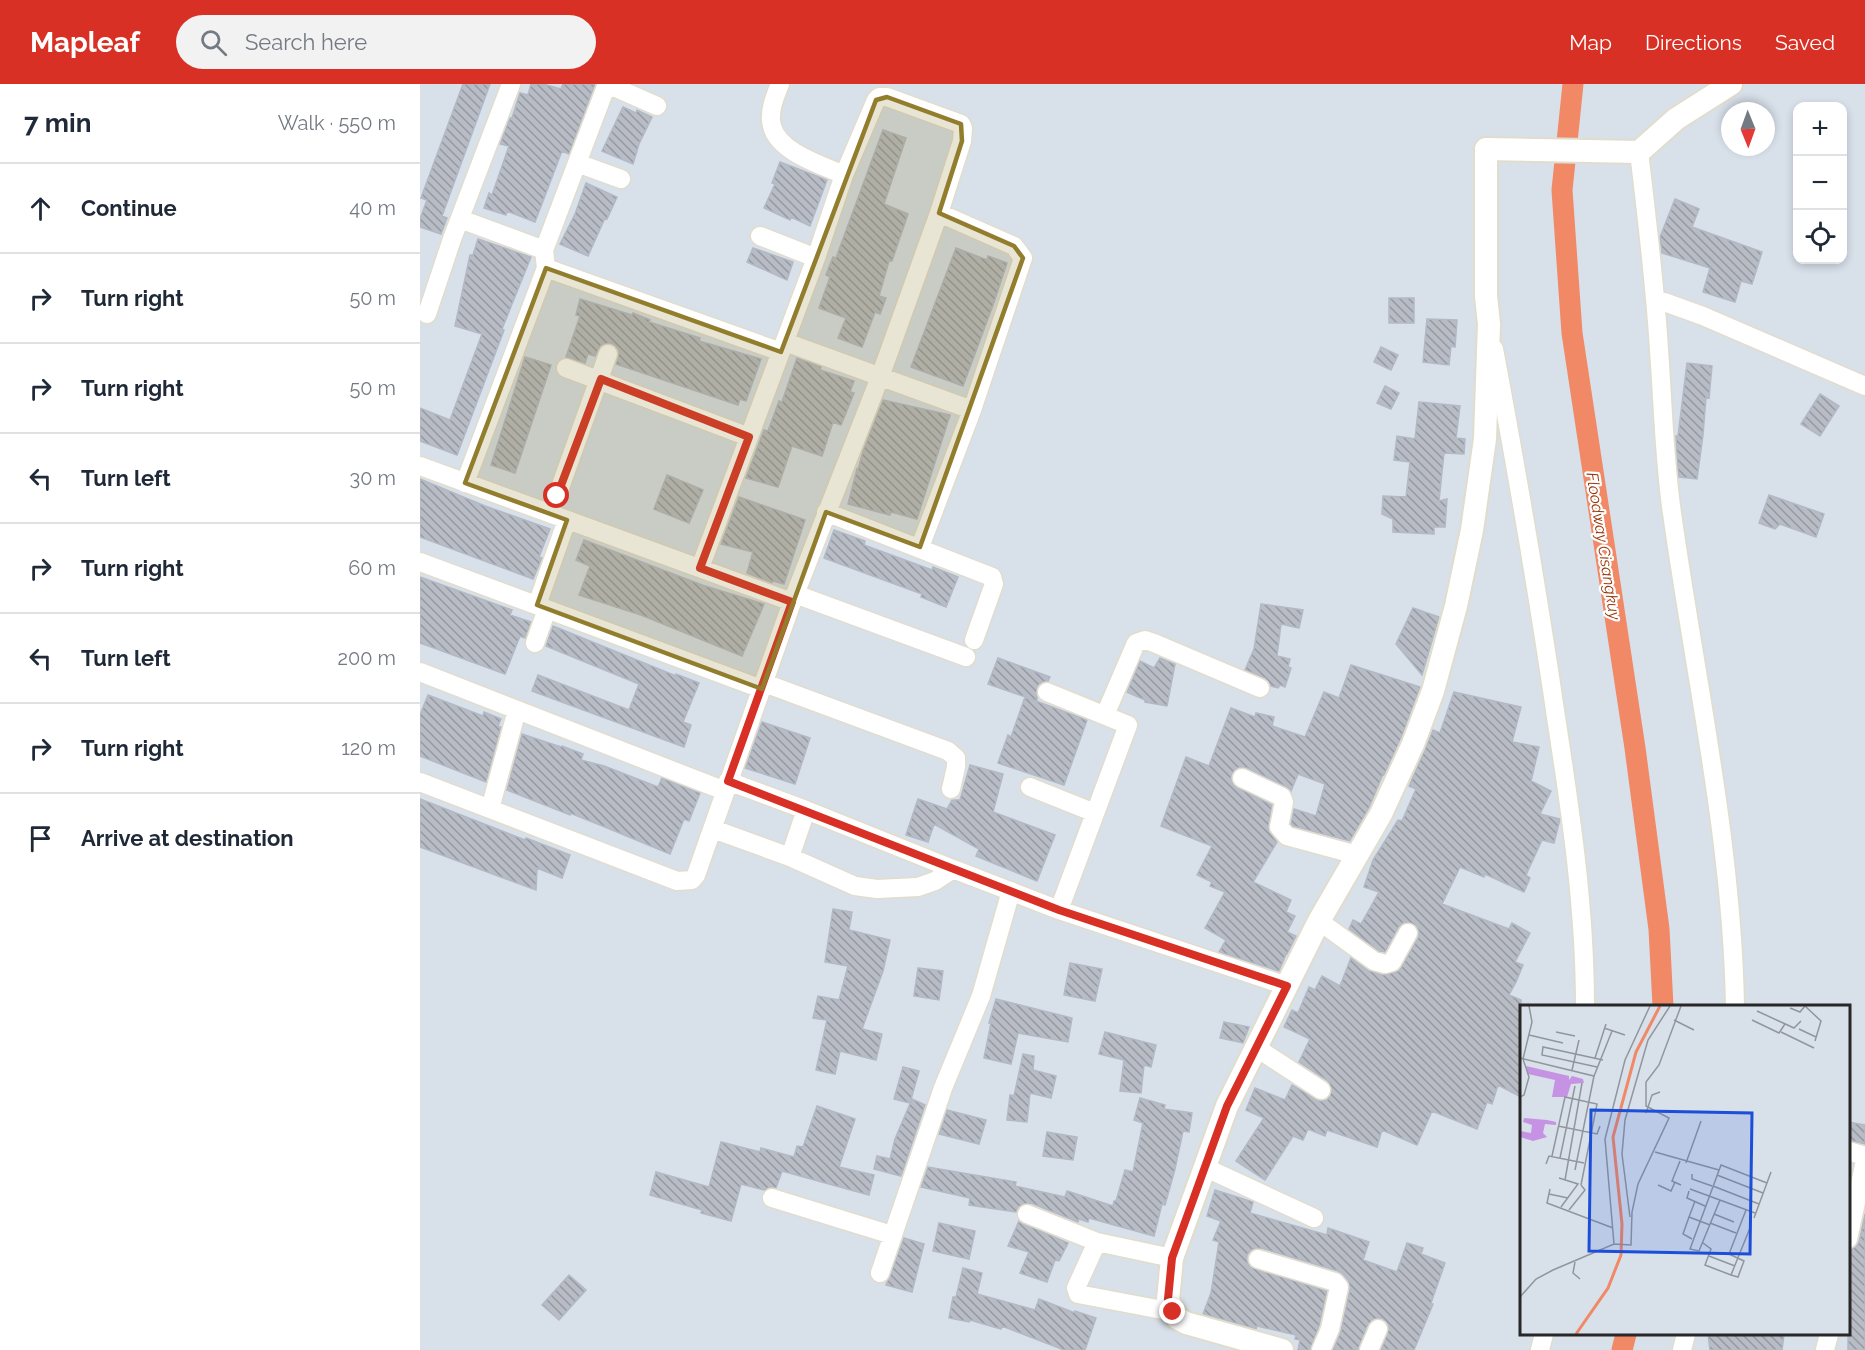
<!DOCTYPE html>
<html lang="en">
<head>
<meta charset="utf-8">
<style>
  body { margin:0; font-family:Raleway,sans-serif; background:#f2f2f3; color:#1f2937 }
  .controls { position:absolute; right:18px; top:18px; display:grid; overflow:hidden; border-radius:12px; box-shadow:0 3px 9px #0003 }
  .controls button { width:54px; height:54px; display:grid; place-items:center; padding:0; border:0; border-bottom:2px solid #e0e1e3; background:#fff; color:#1f2937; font:30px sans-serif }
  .compass { position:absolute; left:1301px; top:18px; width:54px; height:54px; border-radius:50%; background:#fff; box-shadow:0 3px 9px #0003; rotate:179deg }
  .stop { position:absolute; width:18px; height:18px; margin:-14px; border:4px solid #d93025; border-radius:50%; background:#fff }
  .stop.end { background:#d93025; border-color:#fff; box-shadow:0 2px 6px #0008 }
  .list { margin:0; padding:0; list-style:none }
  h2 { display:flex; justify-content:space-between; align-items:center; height:78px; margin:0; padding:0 24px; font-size:26px }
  h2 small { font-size:20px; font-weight:400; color:#747a83 }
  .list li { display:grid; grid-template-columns:39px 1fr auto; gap:18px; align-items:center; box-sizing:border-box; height:90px; padding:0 24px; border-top:2px solid #e0e1e3 }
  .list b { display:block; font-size:22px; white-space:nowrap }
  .list em { font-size:20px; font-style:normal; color:#747a83 }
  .icon { flex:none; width:33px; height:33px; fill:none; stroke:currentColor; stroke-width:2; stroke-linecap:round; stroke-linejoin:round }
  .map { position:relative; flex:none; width:1445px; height:1266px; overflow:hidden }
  header { display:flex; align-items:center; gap:36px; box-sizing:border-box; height:84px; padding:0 30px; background:#d93025; color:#fff }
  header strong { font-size:28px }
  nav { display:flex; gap:33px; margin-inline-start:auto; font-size:21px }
  .search { width:420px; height:54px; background:#f2f2f3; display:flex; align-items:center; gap:15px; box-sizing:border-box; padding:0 21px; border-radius:33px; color:#747a83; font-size:22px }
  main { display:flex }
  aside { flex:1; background:#fff }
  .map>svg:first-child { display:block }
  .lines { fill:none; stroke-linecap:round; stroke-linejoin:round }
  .canal { stroke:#f18866; stroke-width:21 }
  .building { fill:url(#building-back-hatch); stroke:#b2b9c5; stroke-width:1.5 }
  .minor-casing { stroke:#e1ddcd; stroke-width:21 }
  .tertiary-casing { stroke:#e1ddcd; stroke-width:26 }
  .minor { stroke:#fff; stroke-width:18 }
  .tertiary { stroke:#fff; stroke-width:22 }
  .route { stroke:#d93025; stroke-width:8 }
  .marked { fill:#927d2c; fill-opacity:0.2; stroke:#927d2c; stroke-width:4.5; stroke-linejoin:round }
  .labels { text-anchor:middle; stroke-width:4.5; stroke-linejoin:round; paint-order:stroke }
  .water-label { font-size:16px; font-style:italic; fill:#98380a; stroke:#fff }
  .inset-river { fill:none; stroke:#f18866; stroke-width:3 }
  .inset-road { fill:none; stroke:#91969c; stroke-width:1.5 }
  .view { fill:#1d4ed8; fill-opacity:0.15; stroke:#1d4ed8; stroke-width:3 }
  .inset-edge { fill:none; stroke:#272727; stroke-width:3 }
</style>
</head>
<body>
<header>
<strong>Mapleaf</strong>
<div class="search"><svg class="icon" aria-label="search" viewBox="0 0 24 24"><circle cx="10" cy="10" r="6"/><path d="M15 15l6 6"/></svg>Search here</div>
<nav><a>Map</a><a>Directions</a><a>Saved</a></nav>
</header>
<main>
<aside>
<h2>7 min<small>Walk · 550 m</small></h2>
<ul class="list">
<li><svg class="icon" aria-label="ahead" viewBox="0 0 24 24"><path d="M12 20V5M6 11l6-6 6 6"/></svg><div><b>Continue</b></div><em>40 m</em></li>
<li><svg class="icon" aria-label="right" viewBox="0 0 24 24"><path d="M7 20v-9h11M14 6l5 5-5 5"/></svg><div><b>Turn right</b></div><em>50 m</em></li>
<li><svg class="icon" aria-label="right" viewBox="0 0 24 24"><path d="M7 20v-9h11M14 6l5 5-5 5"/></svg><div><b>Turn right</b></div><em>50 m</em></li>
<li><svg class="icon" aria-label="left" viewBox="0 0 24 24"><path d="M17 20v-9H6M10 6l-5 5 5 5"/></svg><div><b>Turn left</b></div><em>30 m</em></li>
<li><svg class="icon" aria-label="right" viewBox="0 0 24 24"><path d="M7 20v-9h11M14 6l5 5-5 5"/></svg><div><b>Turn right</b></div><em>60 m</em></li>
<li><svg class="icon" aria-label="left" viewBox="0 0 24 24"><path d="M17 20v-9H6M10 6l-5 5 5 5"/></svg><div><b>Turn left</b></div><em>200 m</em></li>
<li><svg class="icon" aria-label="right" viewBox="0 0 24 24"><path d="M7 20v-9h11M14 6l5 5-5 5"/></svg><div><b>Turn right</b></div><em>120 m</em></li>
<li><svg class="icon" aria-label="arrive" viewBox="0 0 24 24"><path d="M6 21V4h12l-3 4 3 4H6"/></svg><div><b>Arrive at destination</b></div></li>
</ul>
</aside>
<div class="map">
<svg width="1445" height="1266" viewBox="0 0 1445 1266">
  <defs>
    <pattern id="building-back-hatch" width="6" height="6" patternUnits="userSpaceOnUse" patternTransform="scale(1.5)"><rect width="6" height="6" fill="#b8bcc5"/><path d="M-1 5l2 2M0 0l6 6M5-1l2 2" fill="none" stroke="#9699a0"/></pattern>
  </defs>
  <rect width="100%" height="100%" fill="#d8e0ea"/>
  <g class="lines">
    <path class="canal" d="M1153 0 1142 106 1152 249 1215 664 1239 845 1243 922
      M1202 1266 1206 1250"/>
  </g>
  <path class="building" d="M43 0H70L22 132 27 134 21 150 0 143V135L7 116 1 114Z
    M111 0H123L141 5 143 0H175L149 70 142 67 115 138 87 127 86 131 64 124 69 109 72 111 89 62 80 60 90 34H92L100 9 108 11Z
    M203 23 216 29 217 26 232 33 219 60 213 80 182 67Z
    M463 46 486 54 464 120 488 130 472 177H469L459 212 466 214 460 230 455 228 442 263 418 254 426 234 399 224 410 193 406 191 413 173 416 174Z
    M360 78 407 96 390 142 371 133 370 136 344 124 355 100 352 99Z
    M166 99 197 113 187 135 185 134 168 172 140 160 155 130Z
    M1255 115 1279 125 1272 143 1342 168 1332 200 1321 197 1315 218 1283 208 1290 184 1242 169 1240 153Z
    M58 155 111 173 82 245 84 246 37 371 0 357V324L30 336 62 250 35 242 50 171H53Z
    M333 164 373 178 367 196 327 178Z
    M536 164 567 176 568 172 587 179 573 221 543 302 491 283Z
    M969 214H994V239H969Z
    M160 215 212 231 213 229 230 236 229 238 280 254 279 257 341 275 326 317 320 315 318 321 196 280 199 267 196 262 191 259 181 261 175 272 168 270 165 279 146 273 160 232 156 231Z
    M1007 235 1037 236 1035 263 1031 262 1029 281 1003 278Z
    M961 263 978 271 971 286 954 278Z
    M105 273 131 281 95 389 71 381Z
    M377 274 401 283 400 286 434 297 430 308 434 309 421 341 413 338 402 372 372 362 358 403 326 394 344 346 348 347 359 317 362 318Z
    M1267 279 1292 282 1289 314 1286 313 1283 351 1277 395 1259 393 1258 387 1256 352H1258Z
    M965 302 979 309 971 325 957 319Z
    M1400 310 1419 322 1400 352 1381 340Z
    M463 316 530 331 497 435 471 428 470 431 428 420 437 385 438 386 443 367Z
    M999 318 1040 322 1036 354 1045 355 1044 370 1024 369 1019 417 1027 415 1025 443H1014V450L973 448V435L962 430 963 412 986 413 990 378 974 376 977 352 995 355Z
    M247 391 283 406 269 439 234 425Z
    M0 395 65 422 130 445 119 473 122 474 113 495 0 453Z
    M1349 411 1404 430 1396 453 1360 440 1355 445 1339 439Z
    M319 413 385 436 364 500 353 497 352 499 327 489 333 468 301 460Z
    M414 446 445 457 444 461 512 486 513 483 538 493 526 523 501 513 502 510 404 474Z
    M164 456 282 501 344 520 322 572 221 531 159 511 170 482 156 476Z
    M0 493 92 526 90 531 111 538 105 554 100 552 85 590 0 559Z
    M841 520 883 526 879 544 861 540 857 572 870 575 868 583 871 584 865 603 860 601 858 604 851 602 845 594 825 586 834 565Z
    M993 524 1019 533 1002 591 976 560Z
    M133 542 256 592V590L279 599 263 638 271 641 264 663 112 607 118 591 209 626 219 600 126 562Z
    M578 574 630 593 628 597 621 599 617 603V617L568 600Z
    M740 574 755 580 747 622 725 618V616L707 608 720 577 734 584Z
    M931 581 1000 603 981 655 964 691 963 690 949 724 930 757 873 742 871 740 874 725 896 732 905 700 878 690 871 707 867 703 827 684 821 683 815 685 811 694 813 701 852 721 848 745 857 758 833 798 871 816 866 828 875 832 867 848 876 852 867 870H866L859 887 799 868 806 856 785 844 805 808 790 802 792 798 777 791 792 762 741 742 766 673 789 682 811 624 835 633 836 629 854 633 852 642 885 653 904 608 919 614Z
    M1034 608 1101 623 1092 658 1119 663 1111 697 1131 707 1120 730 1140 735 1134 759 1122 756 1106 791 1110 794 1104 808 1065 790 1064 793 1040 783 1022 820 1089 845 1092 839 1110 849 1095 878 1103 881 1096 898 1089 911 1101 916V1013L1078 1001 1072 1020 1067 1018 1057 1045 1012 1027 997 1061 962 1046 957 1063 907 1046 905 1052 888 1045 883 1056 873 1052 845 1096 816 1077 844 1034 826 1026 835 1004 865 1016 872 1001 900 1017 907 1016 912 1007 908 997 879 978 890 955 864 943 872 926 878 929 889 903 895 906 902 892 920 902 931 874 948 886 962 891 979 887 998 854 999 848 997 843 988 838 983 839 978 844 965 868 959 867 929 845 933 836 941 840 959 808 944 803 953 776 978 736 982 737 996 705 989 702 1013 646 1020 649Z
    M8 611 63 632 64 628 81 635 78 642 81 643 66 698 0 672V631Z
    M605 613 667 636 644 701 578 679 588 651 591 653Z
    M342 638 390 654 375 700 325 684Z
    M102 650 141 663 142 662 163 670 161 676 184 682 238 703 242 694 280 709 269 737 264 735 250 770 185 743 150 729V731L87 706Z
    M550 681 583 690 573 728 635 751 617 797 556 772 559 765 514 740 508 758 486 751 498 715 527 725 532 716H540Z
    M0 715 105 756 106 754 150 771 142 794 117 784 116 806 0 763Z
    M413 825 432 828 429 846 470 856 463 887 442 945 462 950 456 976 420 967 415 990 396 986 407 936 393 934 398 912 419 916 428 882 405 878Z
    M650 879 682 885 675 917 644 911Z
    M498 884 523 887 519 916 494 912Z
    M576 915 652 934 648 958 598 949 591 980 564 974 571 939H569Z
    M804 938 829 943 823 959 800 954Z
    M685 948 736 961 731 983 724 981 721 1009 700 1007 704 976 679 970Z
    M603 970 614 972 613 986 636 992 631 1014 610 1009 607 1038 587 1036 590 1011 594 1012Z
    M483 983 499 987 490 1019 474 1015Z
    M720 1014 745 1021 744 1025 772 1029 769 1048 763 1047 755 1085 745 1121 742 1120 734 1152 669 1134 668 1138 659 1135 658 1138 611 1119 601 1121 596 1128 549 1121 550 1114 501 1103 508 1083 596 1098 595 1102 645 1113 647 1107 693 1122 694 1117H696L705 1086 713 1088 723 1039 714 1036Z
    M492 1015 505 1021 481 1092 454 1085 457 1072 470 1075 475 1055Z
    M397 1022 435 1035 419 1083 454 1091 449 1111 362 1087 356 1104 350 1103 344 1106 321 1100 311 1137 281 1129 282 1126 230 1111 236 1088 289 1103 301 1058 340 1068 341 1064 374 1073 377 1062 383 1063Z
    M527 1026 566 1036 559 1060 519 1050Z
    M1428 1038 1445 1041V1060L1428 1056Z
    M627 1048 657 1053 653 1076 623 1072Z
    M795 1106 833 1118 830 1129 907 1151 908 1144 949 1158 943 1176 977 1188 987 1159 1003 1164 1001 1170 1025 1179 1011 1219 1013 1220 994 1266H961L969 1243 963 1235 957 1234 948 1240 938 1266H913L921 1247 930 1205 928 1196 918 1187 841 1164 831 1166 827 1171V1177L830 1183 907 1207 899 1242 890 1266H878L880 1256 875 1255 876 1251 837 1242 836 1245 783 1230 791 1209 799 1158 793 1156 801 1137 787 1132Z
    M1445 1130V1266H1428V1166L1436 1163 1439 1158Z
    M599 1137 648 1159 639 1177 635 1176 627 1198 600 1189 609 1168 588 1162Z
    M519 1139 555 1147 549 1175 513 1167Z
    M484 1154 504 1160 492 1208 466 1201Z
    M543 1184 562 1189 557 1210 615 1226 619 1215 655 1229V1227L676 1234 665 1266H644L582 1242 581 1245 550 1236 549 1238 529 1234 533 1213H536Z
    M149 1191 166 1206 139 1236 122 1221Z
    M1288 1250H1364L1362 1266H1290Z"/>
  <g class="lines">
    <defs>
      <path id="minor" d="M187 0 237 22
        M360 0C355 12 348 29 352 42 358 68 402 81 424 91
        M1219 68C1227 134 1235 200 1239 266 1243 320 1244 375 1252 429 1275 593 1312 756 1315 922
        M157 79 201 95
        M519 129 594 162 603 174 552 326
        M40 135 124 166
        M340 152 396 174
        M126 184 361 268
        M1236 215 1283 232 1445 302
        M7 230 32 155 91 0
        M365 258 552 326 500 463
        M1074 265C1097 388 1118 510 1136 633 1151 730 1165 824 1165 922
        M146 284 329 353
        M0 382 372 518
        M45 399 126 184 124 166 187 0
        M137 412 188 270
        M406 428 572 493 574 500 554 556
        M0 478 342 605
        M375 510 546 573
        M117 521 147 436
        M115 559 127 525
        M0 588 305 707
        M344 599 528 667 536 674V683L531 705
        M627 608 708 641 639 826
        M685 631 716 559 725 556 734 559 840 604
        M822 694 862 713 864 718 859 743 867 752 937 771
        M308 697 386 726 370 773
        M0 698 257 797 272 796 276 791 372 518 460 293 519 129 542 57 543 44 541 40 467 13H459L456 16 424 91 396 174 280 484
        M610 703 675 729
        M70 725 97 626
        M386 726 533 785
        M293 745 370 773 435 802 457 805 498 803 515 797 533 785 639 826 867 902
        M899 837 954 877 965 880 972 878 988 849
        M835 963 901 1006
        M1428 1067 1445 1072
        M784 1083 894 1134
        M352 1114 472 1151
        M607 1130 677 1158 752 1174
        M1428 1155 1445 1077
        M677 1158 656 1204 658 1210 753 1228
        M838 1175 915 1198 919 1203 910 1245 901 1266
        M460 1189 523 1004 561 912 591 807
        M949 1266 958 1245
        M1120 1266 1124 1250
        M1262 1266 1266 1250
        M1405 1266 1409 1250"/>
      <path id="tertiary" d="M862 1266 766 1239 757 1234 748 1216 752 1174 807 1022 899 837 961 730 993 660 1013 607 1036 522 1052 446 1065 355 1069 240 1066 212V65L1219 68 1256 35 1311 0"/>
    </defs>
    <use href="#minor" class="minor-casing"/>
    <use href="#tertiary" class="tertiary-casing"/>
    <use href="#minor" class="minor"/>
    <use href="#tertiary" class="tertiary"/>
  </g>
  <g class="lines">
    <path class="route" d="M137 412 181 295 329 353 280 484 372 518 308 697 639 826 867 902 807 1022 752 1174 748 1215 753 1228"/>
  </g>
  <path class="marked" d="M467 13 541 40 542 57 519 129 594 162 603 174 500 463 406 428 342 605 117 521 147 436 45 399 126 184 361 268 456 16Z"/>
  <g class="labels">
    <g class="water-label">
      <text transform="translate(1184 462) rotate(81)" y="6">Floodway Cisangkuy</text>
    </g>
  </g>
  <g transform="translate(1100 921)">
    <rect width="330" height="330" fill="#d8e0ea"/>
    <path d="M6 61 49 71V75L52 71 63 74 64 78 51 79 47 92H32L35 75 8 69ZM4 113 27 115 36 117V120L25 119 23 128 27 132 13 136 0 132V126L11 128 12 120 3 117Z" fill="#c692e3"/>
    <path class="inset-river" d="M56 329 88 283 101 250 102 219 93 132 116 47 140 1"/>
    <path class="inset-road" d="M285 1 301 16 295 36M270 3 280 7 285 1M237 6 274 23 281 16M154 15 174 25M232 15 259 28 265 19M84 23 105 30M279 24 296 32M36 27 55 31M261 27 294 43M9 30 43 38M0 53 74 71 92 26M75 53 86 19M77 62 22 50 23 42 83 55M52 65 59 35M0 92 4 90 9 72 3 54 12 17 9 1M126 108 132 90 140 87M38 121 77 129 80 121M135 147 199 165M32 151 45 92 77 99 61 180M40 153 55 81M160 156 152 176 161 180M166 158 181 116M26 159 29 151 64 158M55 165 74 71M172 169V174L192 181M197 170 243 188M39 173 58 179 41 202M45 175 62 78M138 180 151 186 155 177M193 181 239 199M30 184 27 198 93 223M170 184 189 191M169 186 167 193 185 201M29 189 48 193M189 191 235 208M200 195 179 246 170 244 201 160 247 178M175 196 169 212 190 220M49 205 65 185 61 180M194 209 214 217M110 212 102 149 105 115 128 35 150 1M169 212 163 229 172 234M234 213 251 167M190 218 216 228M183 238 191 244 185 260 211 270 230 223M94 239 85 134 105 55 130 1M189 251 215 261M55 257 53 268 60 274M211 270 218 272 224 256 209 249 226 205M0 292 16 274 33 265 94 239 111 240 112 207 118 179 149 113 126 101V77L139 60 161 1"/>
    <path class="view" d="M71 105 232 108 230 249 69 246Z"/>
    <rect width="330" height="330" class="inset-edge"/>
  </g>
</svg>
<div class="controls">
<button>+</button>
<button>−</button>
<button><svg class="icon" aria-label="locate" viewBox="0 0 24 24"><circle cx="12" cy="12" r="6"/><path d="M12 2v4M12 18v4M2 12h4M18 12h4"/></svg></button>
</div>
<svg class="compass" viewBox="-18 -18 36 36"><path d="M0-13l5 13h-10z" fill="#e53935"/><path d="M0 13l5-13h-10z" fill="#747a83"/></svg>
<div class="stop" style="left:137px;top:412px"></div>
<div class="stop end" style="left:753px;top:1228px"></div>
</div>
</main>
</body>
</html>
